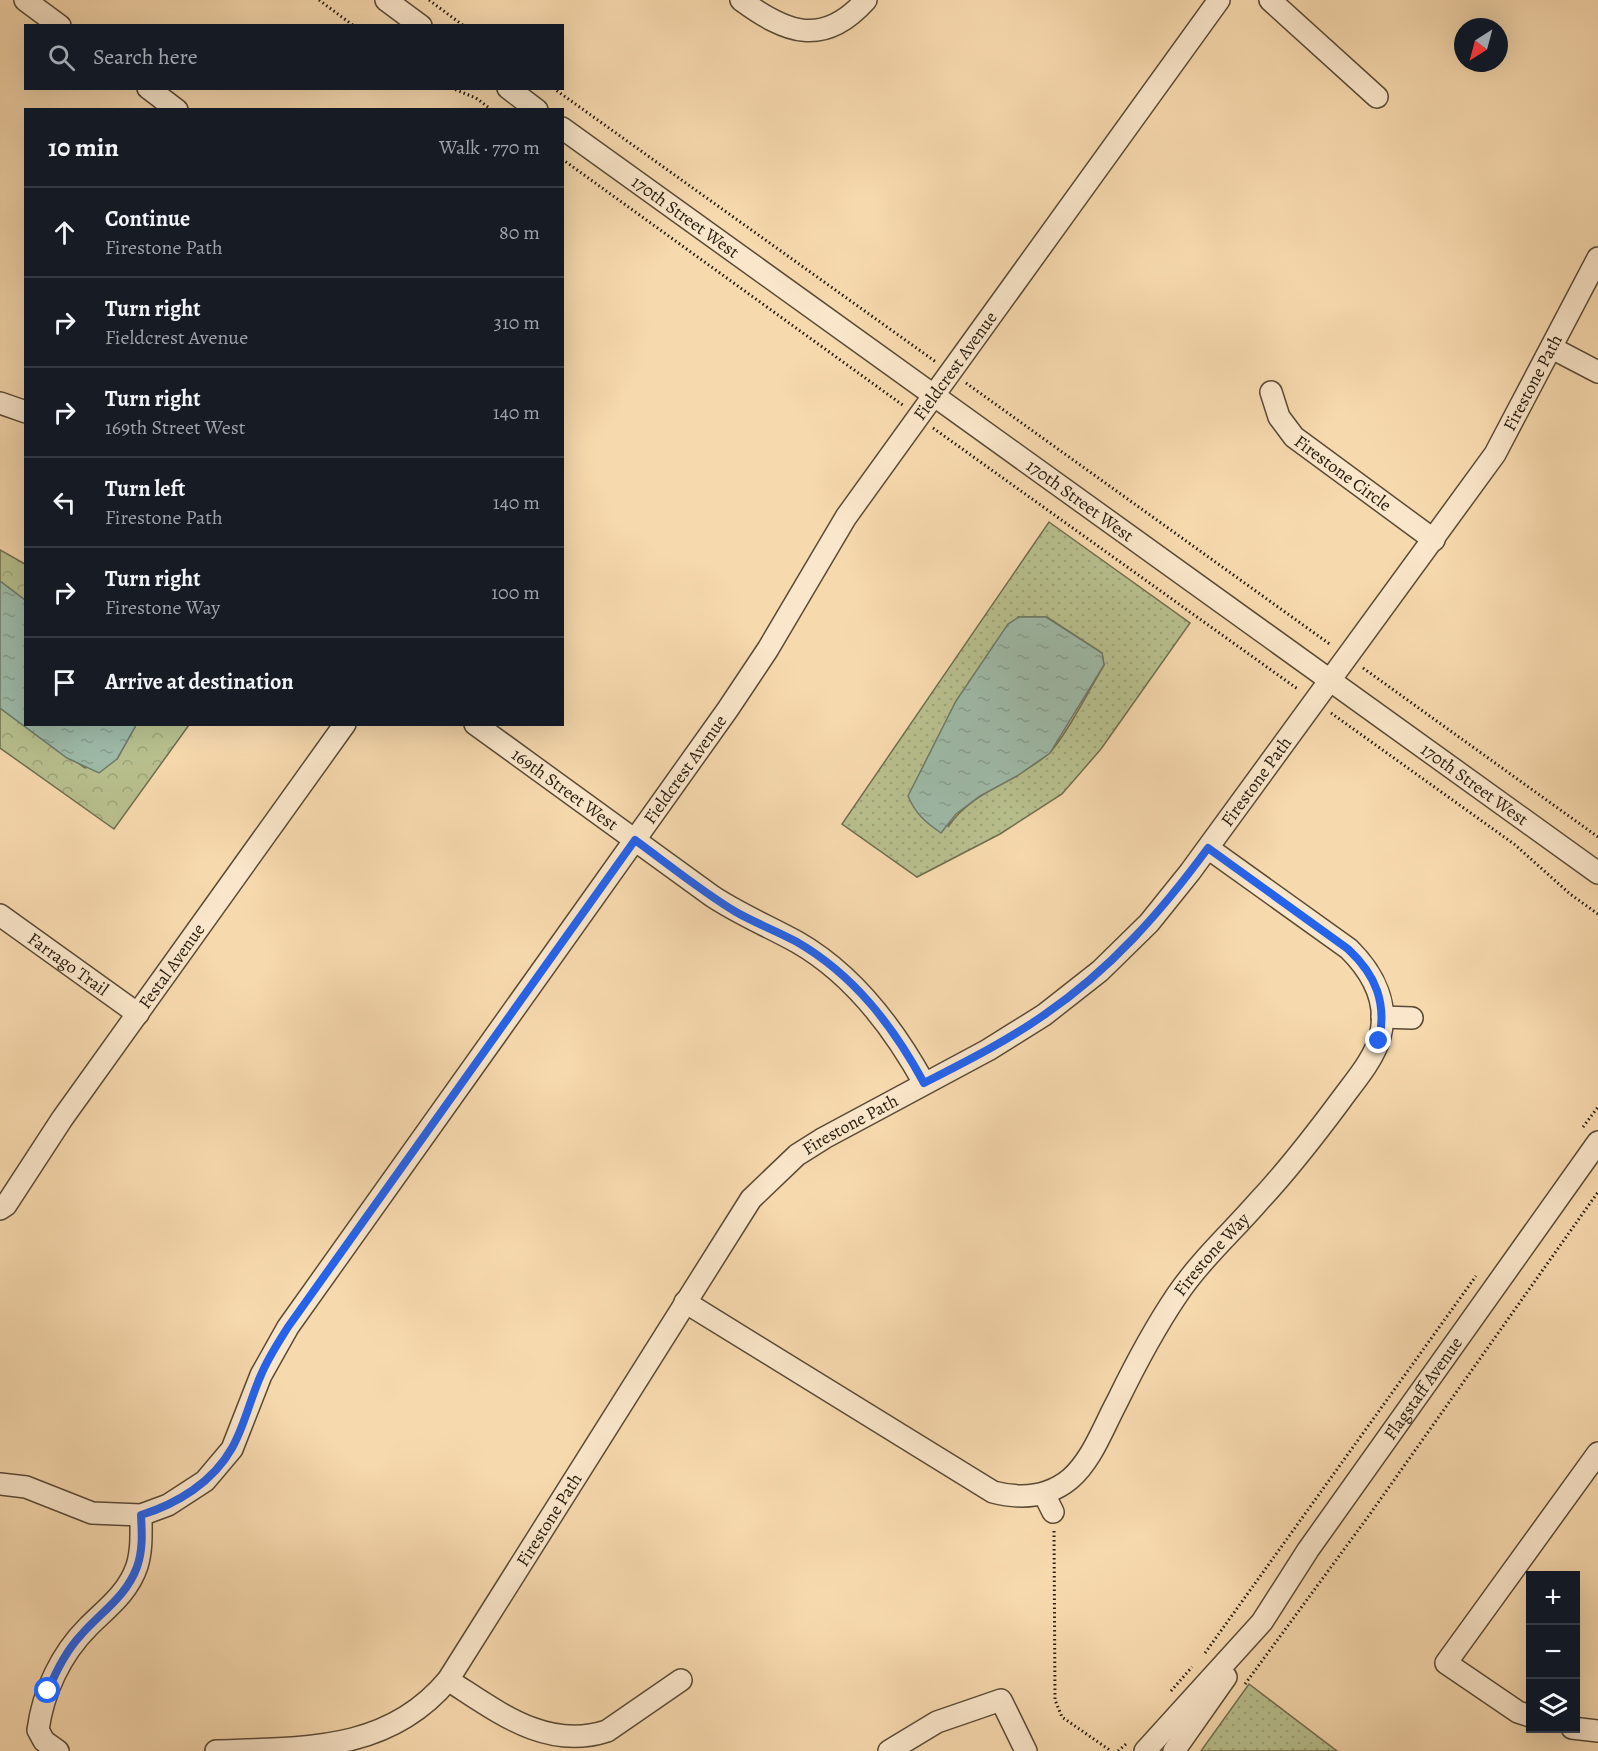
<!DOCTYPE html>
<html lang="en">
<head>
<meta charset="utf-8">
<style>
  body { margin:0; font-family:Alegreya,serif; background:#20242c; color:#f1f3f6 }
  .controls { position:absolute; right:18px; bottom:18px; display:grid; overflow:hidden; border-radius:0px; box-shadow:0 6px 24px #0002 }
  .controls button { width:54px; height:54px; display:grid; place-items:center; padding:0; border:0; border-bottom:2px solid #363941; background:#171b24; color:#f1f3f6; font:30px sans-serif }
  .compass { position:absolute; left:1454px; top:18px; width:54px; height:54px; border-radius:50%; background:#171b24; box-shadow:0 6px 24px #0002; rotate:216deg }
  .stop { position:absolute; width:18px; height:18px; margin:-14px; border:4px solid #2563eb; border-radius:50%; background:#fff }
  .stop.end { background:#2563eb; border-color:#fff; box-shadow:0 2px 6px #0008 }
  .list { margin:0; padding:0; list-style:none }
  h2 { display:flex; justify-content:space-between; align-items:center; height:78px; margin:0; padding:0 24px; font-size:26px }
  h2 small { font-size:20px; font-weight:400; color:#9ea1a6 }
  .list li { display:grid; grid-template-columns:39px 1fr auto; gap:18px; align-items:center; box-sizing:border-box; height:90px; padding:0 24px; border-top:2px solid #363941 }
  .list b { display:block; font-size:22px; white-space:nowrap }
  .list p { margin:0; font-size:20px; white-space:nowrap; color:#9ea1a6 }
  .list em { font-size:20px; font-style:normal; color:#9ea1a6 }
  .icon { flex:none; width:33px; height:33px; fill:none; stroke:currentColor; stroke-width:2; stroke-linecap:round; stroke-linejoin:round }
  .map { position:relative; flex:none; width:1598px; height:1751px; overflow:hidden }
  .search { position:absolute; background:#171b24; box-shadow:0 6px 24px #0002; left:24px; top:24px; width:540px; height:66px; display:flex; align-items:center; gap:15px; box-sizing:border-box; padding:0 21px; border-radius:0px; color:#9ea1a6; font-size:22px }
  .panel { position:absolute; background:#171b24; box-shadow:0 6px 24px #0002; left:24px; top:108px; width:540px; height:618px; border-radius:0px }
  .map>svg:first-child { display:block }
  .grass { fill:url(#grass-dots); stroke:#6f6e4e; stroke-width:1.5; fill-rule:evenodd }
  .forest { fill:url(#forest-crowns); stroke:#6f6e4e; stroke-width:1.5 }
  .water { fill:url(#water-ripples); stroke:#6e7b6a; stroke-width:1.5 }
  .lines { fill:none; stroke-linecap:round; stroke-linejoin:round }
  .minor-casing { stroke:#5a4b36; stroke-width:24 }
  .path { stroke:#261c0e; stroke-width:3; stroke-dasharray:1.5 3; stroke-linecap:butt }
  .minor { stroke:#fae6ca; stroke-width:21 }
  .route { stroke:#2563eb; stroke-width:8 }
  .labels { text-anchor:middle; stroke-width:4.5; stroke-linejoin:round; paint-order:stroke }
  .street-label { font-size:18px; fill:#261c0e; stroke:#fae6ca }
</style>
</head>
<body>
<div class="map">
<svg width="1598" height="1751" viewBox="0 0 1598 1751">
  <defs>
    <pattern id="grass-dots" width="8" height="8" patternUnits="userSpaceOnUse" patternTransform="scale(1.5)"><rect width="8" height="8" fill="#b8c08e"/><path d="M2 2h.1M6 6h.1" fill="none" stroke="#9ea479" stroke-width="1.8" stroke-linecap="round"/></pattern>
    <pattern id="forest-crowns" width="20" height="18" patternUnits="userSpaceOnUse" patternTransform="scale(1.5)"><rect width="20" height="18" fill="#b8c08e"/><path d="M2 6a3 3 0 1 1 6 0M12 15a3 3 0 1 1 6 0" fill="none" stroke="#9ea479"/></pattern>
    <pattern id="water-ripples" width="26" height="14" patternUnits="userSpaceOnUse" patternTransform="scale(1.5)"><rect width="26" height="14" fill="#9ebaa8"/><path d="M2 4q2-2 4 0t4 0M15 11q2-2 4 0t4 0" fill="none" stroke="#889f8f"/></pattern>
  </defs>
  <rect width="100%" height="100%" fill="#f7d9ae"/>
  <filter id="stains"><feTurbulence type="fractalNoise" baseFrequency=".00333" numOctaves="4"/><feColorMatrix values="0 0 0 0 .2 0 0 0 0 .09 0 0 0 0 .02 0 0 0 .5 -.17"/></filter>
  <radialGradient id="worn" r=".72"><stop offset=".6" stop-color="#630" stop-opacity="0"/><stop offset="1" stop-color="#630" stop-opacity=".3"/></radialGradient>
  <path class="grass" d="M1049 522 1190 623 1101 749 1062 794 1000 834 917 877 842 824ZM1018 617H1047L1102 653 1104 665C1092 685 1062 743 1047 755 1016 781 971 792 948 827Z
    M1249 1684 1337 1751H1201Z"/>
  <path class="forest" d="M0 550 25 564V600L0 581Z
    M0 708 85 768 117 759 136 725H189L114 829 0 748Z"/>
  <path class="water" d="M0 581 25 600 26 724 136 725 117 759 99 773 67 758 0 708Z
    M1019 617H1046L1102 653 1104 665 1050 753 1017 776 980 796 956 814 941 833C925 822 915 813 908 796L956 701 1008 624Z"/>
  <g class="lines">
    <defs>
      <g id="minor">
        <path d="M25 0 60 26"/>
        <path d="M386 0 421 26"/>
        <path d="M741 0C786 33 823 48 866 0"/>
        <path d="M1270 0 1377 97"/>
        <path d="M148 88 177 110"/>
        <path d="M508 88 537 110"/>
        <path id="s1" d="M562 128 1598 873"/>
        <path d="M1552 348 1598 372"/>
        <path id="s2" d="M1271 392 1279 417 1294 437 1434 540"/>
        <path d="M0 403 26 412"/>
        <path id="s3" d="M475 724 712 896C739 914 768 926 797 942 853 974 893 1027 924 1083"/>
        <path id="s4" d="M0 915 138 1014"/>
        <path d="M1382 1017 1412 1018"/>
        <path id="s5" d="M0 1209 6 1205 62 1119 345 724"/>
        <path id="s6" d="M685 1302 993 1492C1020 1499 1047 1498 1070 1479 1092 1460 1103 1428 1117 1402 1135 1365 1154 1329 1177 1295 1200 1261 1231 1233 1258 1202 1288 1170 1315 1135 1341 1100 1354 1082 1370 1064 1378 1043 1391 1006 1374 974 1349 949L1208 848"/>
        <path id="s7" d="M0 1484 26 1487 92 1513 141 1515 168 1505 205 1481 232 1449 261 1375 288 1327 728 709 768 649 846 517 1219 0"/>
        <path d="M1044 1494 1053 1512"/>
        <path d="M448 1680C497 1711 546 1751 607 1731L681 1680"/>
        <path d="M1530 1716 1518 1712 1446 1663 1598 1453"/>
        <path d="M1572 1728 1598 1731"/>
        <path d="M58 1751 44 1741 38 1730C43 1692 61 1654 88 1627 107 1608 128 1593 137 1566 142 1550 141 1533 141 1515"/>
        <path id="s8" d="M216 1751C307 1748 389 1751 448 1680L751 1199 797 1155 824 1138 988 1050 1044 1015 1100 971 1149 923 1190 872 1495 454 1598 258"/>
        <path d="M889 1751 937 1722 1001 1700 1026 1751"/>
        <path id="s9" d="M1145 1751 1262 1622 1308 1550 1598 1142"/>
        <path d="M1174 1751 1226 1677"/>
      </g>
    </defs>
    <use href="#minor" class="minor-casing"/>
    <path class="path" d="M319 0 354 26
      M429 0 464 26
      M451 88 476 98 492 110
      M553 88 936 362
      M562 159 904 406
      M966 383 1331 645
      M933 428 1299 690
      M1363 668 1598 837
      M1331 713 1514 844 1570 894 1598 914
      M1583 1127 1598 1107
      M1054 1531 1055 1700 1062 1717 1111 1751
      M1205 1653 1476 1276
      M1245 1684 1370 1514 1598 1192
      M1171 1691 1192 1667
      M1118 1751 1126 1744"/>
    <use href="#minor" class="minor"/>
  </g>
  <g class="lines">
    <path class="route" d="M48 1691C56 1671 66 1651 81 1635 101 1612 126 1597 137 1567 143 1550 142 1533 141 1515 177 1504 213 1482 232 1448 245 1425 250 1399 261 1375 268 1358 278 1343 288 1327L635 840C668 864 701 891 736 912 755 923 777 931 797 942 854 975 893 1026 924 1083 965 1062 1007 1041 1044 1015 1110 970 1161 912 1208 848L1348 949C1376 975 1387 1003 1379 1041"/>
  </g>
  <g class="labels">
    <g class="street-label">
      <text dy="6" stroke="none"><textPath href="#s1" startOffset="152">170th Street West</textPath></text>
      <text dy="6" stroke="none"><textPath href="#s7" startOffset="1566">Fieldcrest Avenue</textPath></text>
      <text dy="6" stroke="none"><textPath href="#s8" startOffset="1971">Firestone Path</textPath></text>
      <text dy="6" stroke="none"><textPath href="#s2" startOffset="112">Firestone Circle</textPath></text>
      <text dy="6" stroke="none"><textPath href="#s1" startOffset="638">170th Street West</textPath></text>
      <text dy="6" stroke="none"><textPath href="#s7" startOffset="1080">Fieldcrest Avenue</textPath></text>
      <text dy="6" stroke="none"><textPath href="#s8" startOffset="1485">Firestone Path</textPath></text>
      <text dy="6" stroke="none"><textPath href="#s1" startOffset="1124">170th Street West</textPath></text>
      <text dy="6" stroke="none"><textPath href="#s3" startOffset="111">169th Street West</textPath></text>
      <text dy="6" stroke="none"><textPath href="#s4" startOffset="84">Farrago Trail</textPath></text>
      <text dy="6" stroke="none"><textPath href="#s5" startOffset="298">Festal Avenue</textPath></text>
      <text dy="6" stroke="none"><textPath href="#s8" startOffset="945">Firestone Path</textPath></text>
      <text dy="6" stroke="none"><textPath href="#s6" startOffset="710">Firestone Way</textPath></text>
      <text dy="6" stroke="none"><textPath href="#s9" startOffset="458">Flagstaff Avenue</textPath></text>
      <text dy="6" stroke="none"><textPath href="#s8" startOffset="441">Firestone Path</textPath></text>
    </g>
  </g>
  <rect width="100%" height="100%" filter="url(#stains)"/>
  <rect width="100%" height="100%" fill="url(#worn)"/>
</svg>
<div class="controls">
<button>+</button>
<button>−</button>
<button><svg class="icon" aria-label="layers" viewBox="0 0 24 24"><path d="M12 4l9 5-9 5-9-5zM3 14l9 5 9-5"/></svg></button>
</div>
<svg class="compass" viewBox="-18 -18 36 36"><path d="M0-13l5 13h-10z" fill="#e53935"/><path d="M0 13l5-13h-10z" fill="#9ea1a6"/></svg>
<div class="stop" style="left:48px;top:1691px"></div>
<div class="stop end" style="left:1379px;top:1041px"></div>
<div class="search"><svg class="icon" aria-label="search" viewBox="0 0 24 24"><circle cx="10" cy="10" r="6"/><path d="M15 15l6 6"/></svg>Search here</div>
<section class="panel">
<h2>10 min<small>Walk · 770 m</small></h2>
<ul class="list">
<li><svg class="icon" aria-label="ahead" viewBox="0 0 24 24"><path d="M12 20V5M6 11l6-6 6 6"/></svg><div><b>Continue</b><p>Firestone Path</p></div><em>80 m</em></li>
<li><svg class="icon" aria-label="right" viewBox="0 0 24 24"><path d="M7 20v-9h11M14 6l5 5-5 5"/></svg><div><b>Turn right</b><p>Fieldcrest Avenue</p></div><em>310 m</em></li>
<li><svg class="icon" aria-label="right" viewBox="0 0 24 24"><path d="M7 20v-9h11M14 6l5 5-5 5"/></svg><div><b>Turn right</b><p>169th Street West</p></div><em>140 m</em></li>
<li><svg class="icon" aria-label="left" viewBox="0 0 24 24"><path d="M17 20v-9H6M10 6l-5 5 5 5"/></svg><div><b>Turn left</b><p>Firestone Path</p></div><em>140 m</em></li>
<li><svg class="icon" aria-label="right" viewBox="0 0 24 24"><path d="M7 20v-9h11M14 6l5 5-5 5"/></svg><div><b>Turn right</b><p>Firestone Way</p></div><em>100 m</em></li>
<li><svg class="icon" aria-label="arrive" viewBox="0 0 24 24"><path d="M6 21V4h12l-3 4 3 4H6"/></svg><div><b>Arrive at destination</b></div></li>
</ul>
</section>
</div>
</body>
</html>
